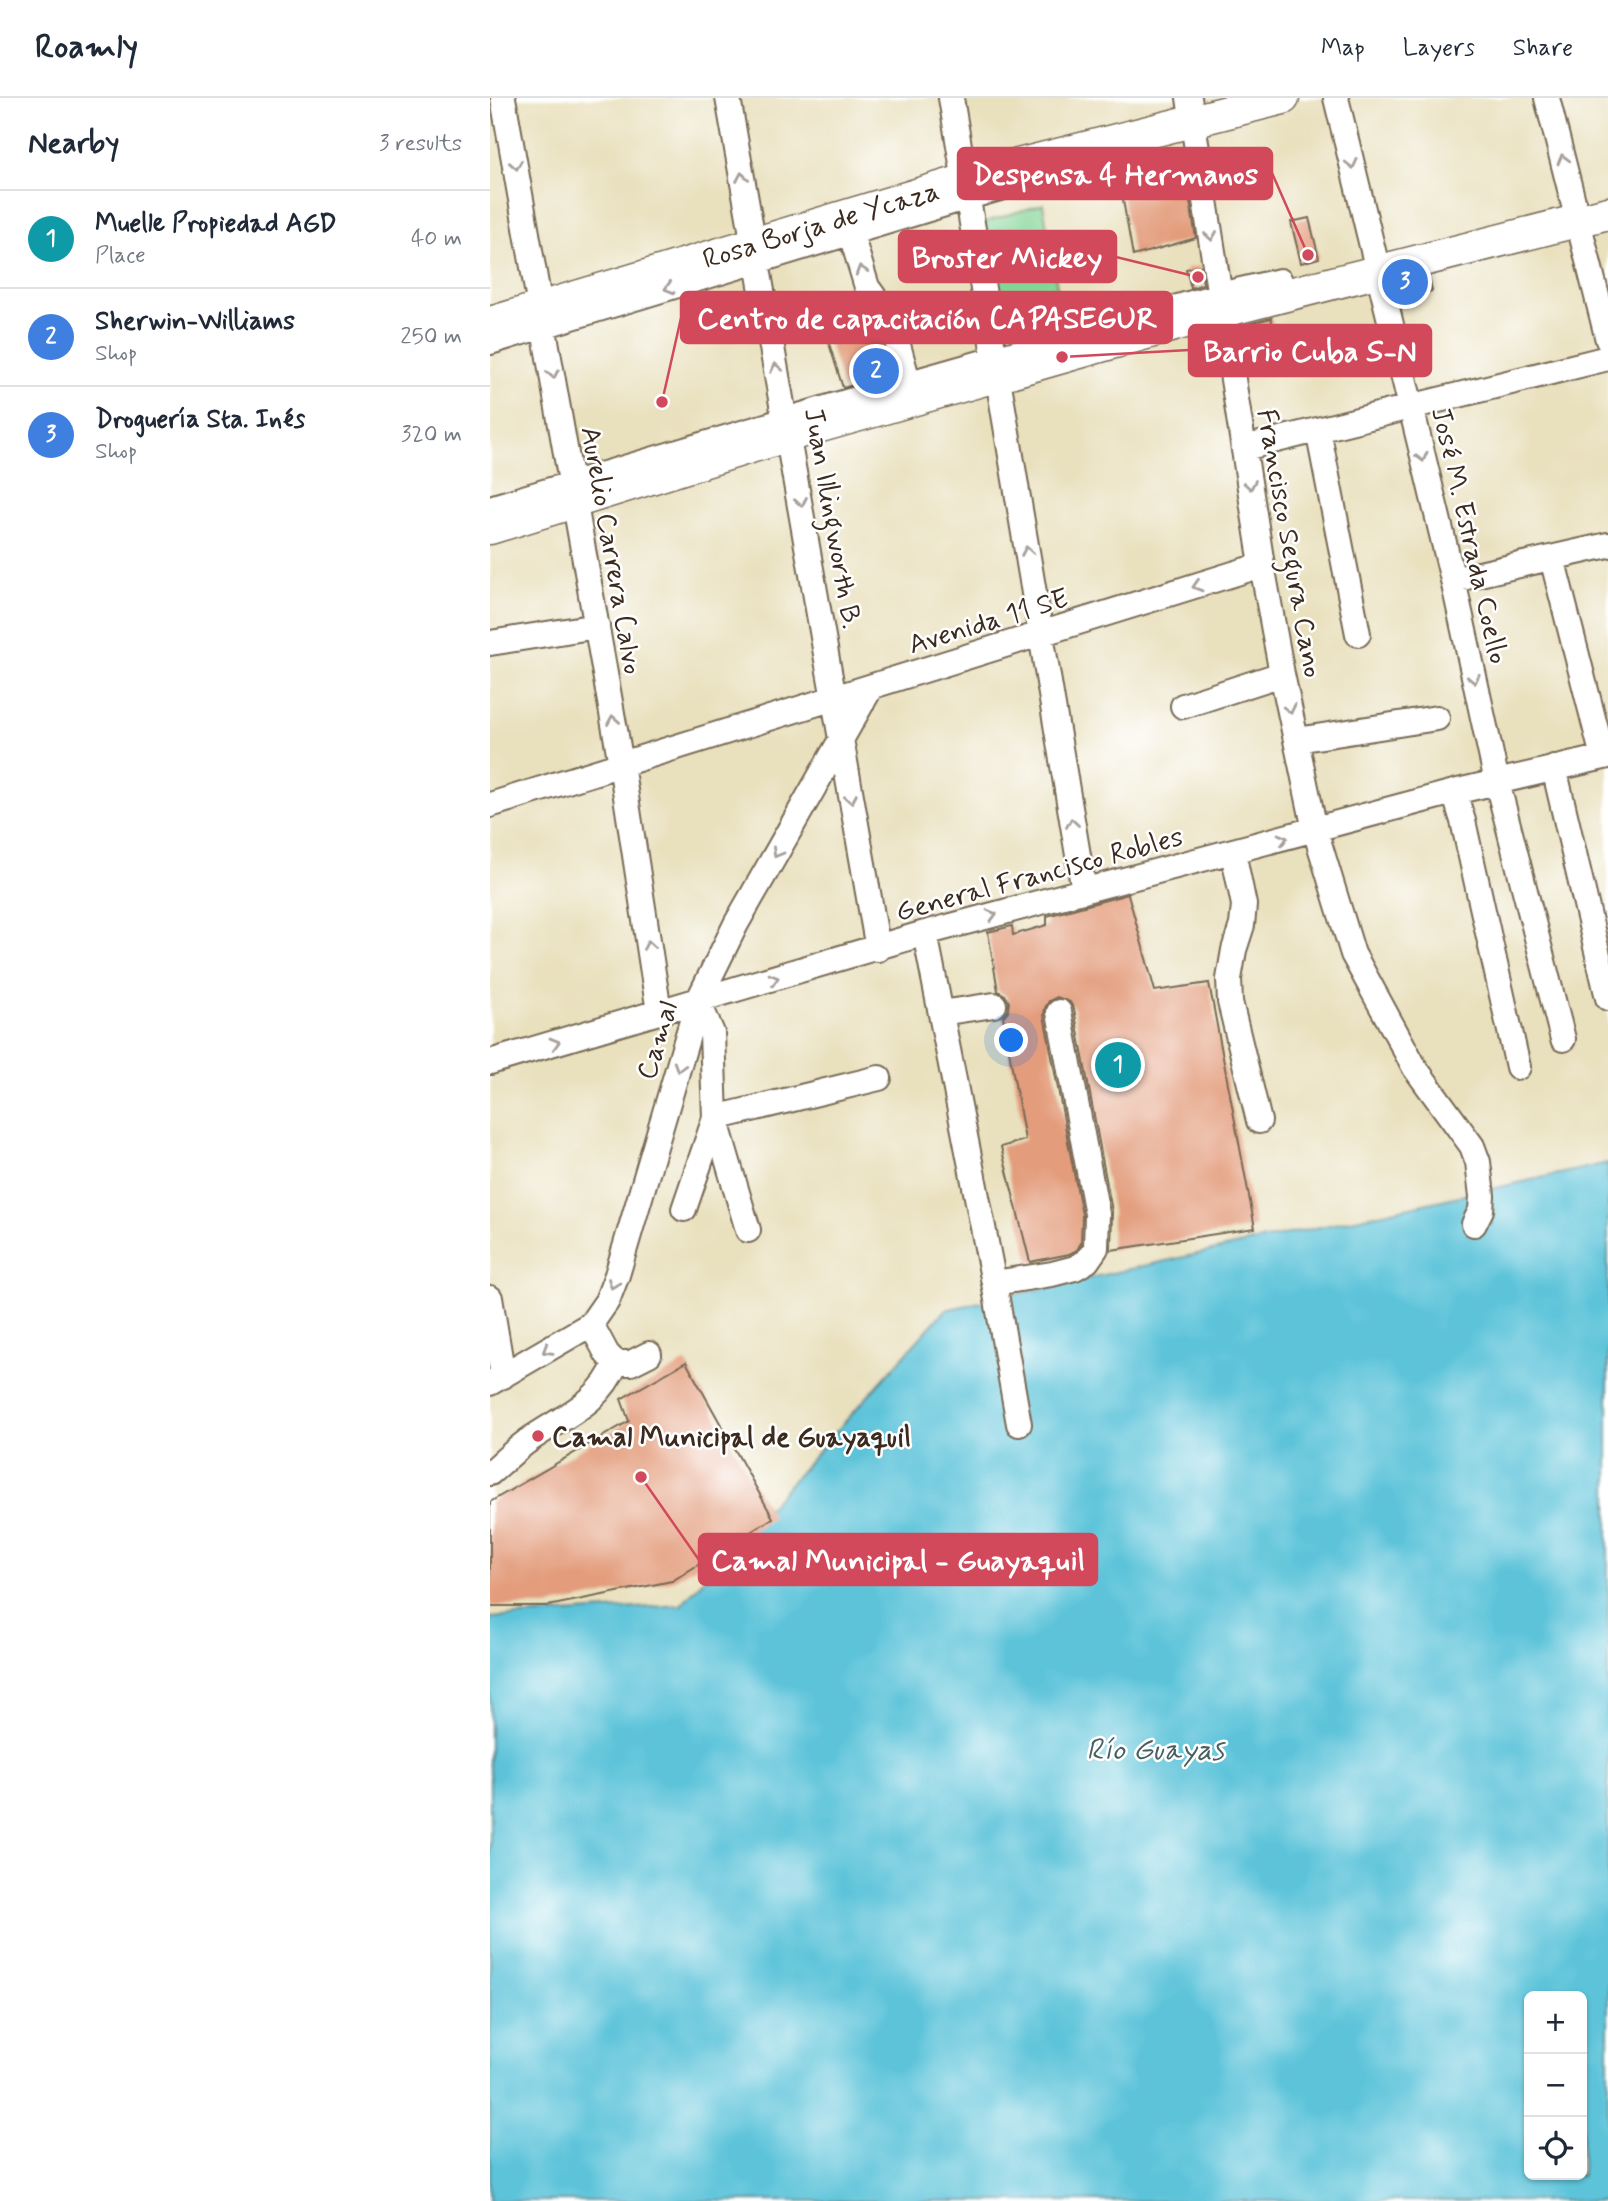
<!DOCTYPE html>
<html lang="en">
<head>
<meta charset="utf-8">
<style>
  body { margin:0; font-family:Mynerve,sans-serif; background:#f6f6f7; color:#1f2937 }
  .controls { position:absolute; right:21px; bottom:21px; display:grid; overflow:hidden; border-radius:10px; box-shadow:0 2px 5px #0004 }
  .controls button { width:63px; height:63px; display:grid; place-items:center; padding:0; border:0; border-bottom:2px solid #e0e1e3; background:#fff; color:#1f2937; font:35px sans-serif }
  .you { position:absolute; left:522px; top:943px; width:24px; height:24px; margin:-18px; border:5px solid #fff; border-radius:50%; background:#1a73e8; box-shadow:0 0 0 10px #1a73e833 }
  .badge { display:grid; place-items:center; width:46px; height:46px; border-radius:50%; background:#d1495b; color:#fff; font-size:23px; font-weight:700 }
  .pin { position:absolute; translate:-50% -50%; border:4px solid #fff; box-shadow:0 2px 7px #0006 }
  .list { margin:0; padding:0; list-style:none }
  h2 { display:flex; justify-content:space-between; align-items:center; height:91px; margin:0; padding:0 28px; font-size:30px }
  h2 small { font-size:23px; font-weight:400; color:#747a83 }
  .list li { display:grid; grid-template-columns:46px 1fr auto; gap:21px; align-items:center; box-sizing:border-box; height:98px; padding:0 28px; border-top:2px solid #e0e1e3 }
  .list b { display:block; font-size:26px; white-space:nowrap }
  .list p { margin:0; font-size:23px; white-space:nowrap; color:#747a83 }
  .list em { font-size:23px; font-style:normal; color:#747a83 }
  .icon { flex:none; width:38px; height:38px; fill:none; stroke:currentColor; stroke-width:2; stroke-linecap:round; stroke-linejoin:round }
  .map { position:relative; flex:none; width:1118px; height:2103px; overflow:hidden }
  header { display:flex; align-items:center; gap:42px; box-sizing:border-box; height:98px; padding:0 35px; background:#fff; border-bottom:2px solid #e0e1e3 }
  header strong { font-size:33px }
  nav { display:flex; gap:38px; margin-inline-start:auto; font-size:24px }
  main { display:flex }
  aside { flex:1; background:#fff }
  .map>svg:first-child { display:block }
  .green { fill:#83d495; stroke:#5f7f5a; stroke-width:2 }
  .water { fill:#5cc3d9; stroke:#4c767c; stroke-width:2; fill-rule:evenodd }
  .building { fill:#e39c7c }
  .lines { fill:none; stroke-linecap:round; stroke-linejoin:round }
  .minor-casing { stroke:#786a56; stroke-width:28 }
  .major-casing { stroke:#786a56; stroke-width:35 }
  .minor { stroke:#fff; stroke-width:24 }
  .major { stroke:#fff; stroke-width:32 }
  .oneway { stroke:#a79f9a }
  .poi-dot { fill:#d1495b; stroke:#fff; stroke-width:2.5 }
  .labels { text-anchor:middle; stroke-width:5; stroke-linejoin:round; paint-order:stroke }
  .street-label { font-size:28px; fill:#3b2a1e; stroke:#fff }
  .poi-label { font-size:28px; font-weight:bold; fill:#3b2a1e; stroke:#fff; text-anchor:start }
  .water-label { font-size:30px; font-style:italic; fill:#47605f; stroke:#fff }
  .leader { fill:none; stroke:#d1495b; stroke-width:2.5 }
  .callout-dot { fill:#d1495b; stroke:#fff; stroke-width:2.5 }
  .callout { fill:#d1495b; stroke:#d1495b; stroke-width:2.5 }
  .callout-label { font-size:30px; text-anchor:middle; font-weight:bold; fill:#fff }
</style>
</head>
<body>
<header>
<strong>Roamly</strong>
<nav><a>Map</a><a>Layers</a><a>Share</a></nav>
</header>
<main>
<aside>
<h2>Nearby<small>3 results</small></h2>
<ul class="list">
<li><span class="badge" style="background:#0f9aa8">1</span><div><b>Muelle Propiedad AGD</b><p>Place</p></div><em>40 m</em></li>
<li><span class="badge" style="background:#3f7fe0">2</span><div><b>Sherwin-Williams</b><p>Shop</p></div><em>250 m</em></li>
<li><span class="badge" style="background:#3f7fe0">3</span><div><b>Droguería Sta. Inés</b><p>Shop</p></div><em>320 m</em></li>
</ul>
</aside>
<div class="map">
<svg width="1118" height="2103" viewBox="0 0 1118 2103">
  <rect width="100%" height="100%" fill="#fff"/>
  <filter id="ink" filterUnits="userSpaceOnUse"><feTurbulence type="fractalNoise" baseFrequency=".0143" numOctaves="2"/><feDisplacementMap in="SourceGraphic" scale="14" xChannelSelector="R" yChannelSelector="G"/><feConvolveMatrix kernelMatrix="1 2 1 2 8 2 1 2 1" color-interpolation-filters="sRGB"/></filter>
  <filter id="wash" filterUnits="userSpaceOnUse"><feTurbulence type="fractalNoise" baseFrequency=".00686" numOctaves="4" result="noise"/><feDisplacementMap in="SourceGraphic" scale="28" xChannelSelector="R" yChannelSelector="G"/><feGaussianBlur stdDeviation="1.57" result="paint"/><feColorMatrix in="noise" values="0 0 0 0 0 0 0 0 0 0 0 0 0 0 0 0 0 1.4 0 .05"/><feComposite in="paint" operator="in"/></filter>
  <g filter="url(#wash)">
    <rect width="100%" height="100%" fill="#e9e0bd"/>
    <path class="green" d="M553 106 572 218 511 231 495 124Z"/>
    <path class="water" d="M1118 1065V2103H0V1520L191 1507 455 1212ZM1039 1898H1092V2077H1039Z"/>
    <g id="blocks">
      <path class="building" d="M693 61 706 140 643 158 629 80Z
        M819 120 829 160 811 165 801 124Z
        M710 168 713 186 701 190 696 171Z
        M939 180 942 193 913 201 910 187Z
        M372 207 383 222 400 276 353 290 331 220Z
        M781 220 786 237 754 245 750 228Z
        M638 796 665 893 719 885 765 1130 621 1152 622 1113 584 911 580 904 567 899 559 903 555 910 554 917 592 1117 591 1145 587 1152 579 1156 540 1164 511 1049 535 1042 513 919 518 913 519 904 515 897 508 893 498 834 522 828 523 837 557 827V818Z
        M196 1264 283 1420 182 1483 58 1508H0V1404L139 1323 131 1301Z"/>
    </g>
  </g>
  <g filter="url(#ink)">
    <use href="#blocks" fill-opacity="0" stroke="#786a56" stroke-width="2"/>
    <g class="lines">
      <defs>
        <path id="minor" d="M13 0 131 666 169 914
          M238 0 388 851
          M461 0 594 793
          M699 0 772 467 792 576 825 732 863 856 925 970 982 1048 988 1064 992 1098 991 1112 984 1126
          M846 0 963 482 1007 684 1073 941
          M1057 0 1118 242
          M356 120 377 189 401 222 423 301
          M0 244 478 99 653 50
          M828 332 868 536
          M754 350 1118 260
          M0 410 420 285 730 197 790 183
          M1062 460 1113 659
          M963 482 1118 447
          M0 545 107 528
          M693 608 792 576
          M807 642 947 620
          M1064 670 1118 900
          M964 694 973 723 1028 969
          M0 707 772 467
          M743 754 754 807 752 827 744 852 739 881 740 904 769 1023
          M435 835 504 1185 529 1326
          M208 903 222 935 225 1020 258 1132
          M451 915 504 907
          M0 964 435 835 964 694 1118 658
          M194 1111 225 1020 389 980
          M504 1185 562 1176 585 1170 597 1163 606 1150 607 1116 569 914
          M0 1200 13 1278
          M101 1226 117 1256 126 1265H141L159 1256
          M0 1285 101 1226 117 1203 127 1177 208 903 246 826 381 589
          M0 1375C14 1363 27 1350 42 1340 77 1316 109 1306 126 1265"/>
        <g id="major">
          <path id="s1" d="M0 225 516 70 793 0"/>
          <path d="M0 430 299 337 733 213 1118 115"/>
        </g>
      </defs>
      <use href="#minor" class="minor-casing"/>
      <use href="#major" class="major-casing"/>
      <use href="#minor" class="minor"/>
      <use href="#major" class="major"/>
    </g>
    <defs><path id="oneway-chevron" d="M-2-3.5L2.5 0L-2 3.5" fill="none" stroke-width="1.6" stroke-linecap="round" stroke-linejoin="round" transform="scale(1.75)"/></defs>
    <g class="oneway">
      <use href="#oneway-chevron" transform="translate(1073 61) rotate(-105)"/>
      <use href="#oneway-chevron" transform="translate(862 66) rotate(77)"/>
      <use href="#oneway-chevron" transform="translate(26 67) rotate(80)"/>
      <use href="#oneway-chevron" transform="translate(252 79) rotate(-100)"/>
      <use href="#oneway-chevron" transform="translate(721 138) rotate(81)"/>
      <use href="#oneway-chevron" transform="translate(371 172) rotate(-107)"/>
      <use href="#oneway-chevron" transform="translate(179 190) rotate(163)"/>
      <use href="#oneway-chevron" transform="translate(286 270) rotate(-101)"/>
      <use href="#oneway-chevron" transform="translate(63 276) rotate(80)"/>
      <use href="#oneway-chevron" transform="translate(932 359) rotate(76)"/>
      <use href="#oneway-chevron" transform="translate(760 387) rotate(81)"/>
      <use href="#oneway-chevron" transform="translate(311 404) rotate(80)"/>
      <use href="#oneway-chevron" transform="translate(537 453) rotate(-100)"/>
      <use href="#oneway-chevron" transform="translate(707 488) rotate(163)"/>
      <use href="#oneway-chevron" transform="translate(984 581) rotate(78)"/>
      <use href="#oneway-chevron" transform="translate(800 611) rotate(77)"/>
      <use href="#oneway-chevron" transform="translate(123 622) rotate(-100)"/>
      <use href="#oneway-chevron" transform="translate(361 701) rotate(80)"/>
      <use href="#oneway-chevron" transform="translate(582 725) rotate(-99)"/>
      <use href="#oneway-chevron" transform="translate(793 741) rotate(-15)"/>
      <use href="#oneway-chevron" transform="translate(287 755) rotate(120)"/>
      <use href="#oneway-chevron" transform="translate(502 817) rotate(-15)"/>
      <use href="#oneway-chevron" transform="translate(159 847) rotate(-99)"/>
      <use href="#oneway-chevron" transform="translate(284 881) rotate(-16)"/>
      <use href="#oneway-chevron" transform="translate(65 945) rotate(-16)"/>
      <use href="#oneway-chevron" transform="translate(189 969) rotate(107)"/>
      <use href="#oneway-chevron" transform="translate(123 1186) rotate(111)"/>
      <use href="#oneway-chevron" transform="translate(57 1252) rotate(149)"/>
    </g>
  </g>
  <circle class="poi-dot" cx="48" cy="1338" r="7"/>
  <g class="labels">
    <g class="street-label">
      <text dy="10" stroke="none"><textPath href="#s1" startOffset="345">Rosa Borja de Ycaza</textPath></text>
      <text transform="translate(344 420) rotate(80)" y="10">Juan Illingworth B.</text>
      <text transform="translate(981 437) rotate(77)" y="10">José M. Estrada Coello</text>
      <text transform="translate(801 445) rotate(80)" y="10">Francisco Segura Cano</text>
      <text transform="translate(123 452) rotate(80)" y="10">Aurelio Carrera Calvo</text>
      <text transform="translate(498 522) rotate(-17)" y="10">Avenida 11 SE</text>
      <text transform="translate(549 775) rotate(-15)" y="10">General Francisco Robles</text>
      <text transform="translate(166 942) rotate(-73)" y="10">Camal</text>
    </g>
    <g class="poi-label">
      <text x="62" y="1348">Camal Municipal de Guayaquil</text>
    </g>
    <g class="water-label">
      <text x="665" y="1661">Río Guayas</text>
    </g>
  </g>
  <path class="leader" d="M818 157L782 75M708 179L626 159M172 304L191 220M572 259L699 252M151 1379L209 1462"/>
  <g class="callout-dot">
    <circle cx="818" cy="157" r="7"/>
    <circle cx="708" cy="179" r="7"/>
    <circle cx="172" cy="304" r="7"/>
    <circle cx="572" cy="259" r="7"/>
    <circle cx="151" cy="1379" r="7"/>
  </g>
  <g class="callout">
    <rect x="468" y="50" width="314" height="51" rx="7"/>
    <rect x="409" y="133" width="217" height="51" rx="7"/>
    <rect x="191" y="194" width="491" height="51" rx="7"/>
    <rect x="699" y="227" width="242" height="51" rx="7"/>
    <rect x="209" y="1436" width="398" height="51" rx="7"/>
  </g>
  <g class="callout-label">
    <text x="625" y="86">Despensa 4 Hermanos</text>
    <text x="517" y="169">Broster Mickey</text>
    <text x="437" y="230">Centro de capacitación CAPASEGUR</text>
    <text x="820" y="263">Barrio Cuba S-N</text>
    <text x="408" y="1472">Camal Municipal - Guayaquil</text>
  </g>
</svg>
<div class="controls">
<button>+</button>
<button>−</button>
<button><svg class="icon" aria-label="locate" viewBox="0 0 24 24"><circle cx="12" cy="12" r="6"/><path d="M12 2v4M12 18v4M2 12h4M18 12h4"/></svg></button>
</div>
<div class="you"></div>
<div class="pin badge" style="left:628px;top:967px;background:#0f9aa8">1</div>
<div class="pin badge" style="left:386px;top:273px;background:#3f7fe0">2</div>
<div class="pin badge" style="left:915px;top:184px;background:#3f7fe0">3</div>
</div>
</main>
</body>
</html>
